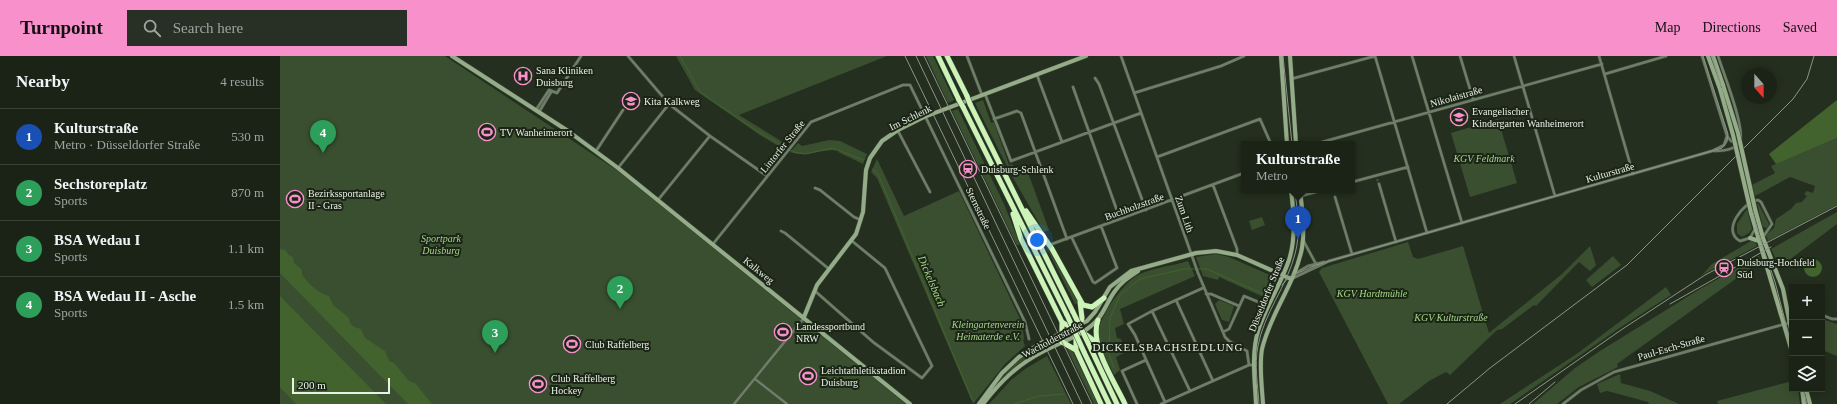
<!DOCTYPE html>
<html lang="en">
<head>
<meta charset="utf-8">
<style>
  body { margin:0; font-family:Georgia,serif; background:#282f24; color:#f1f3f6 }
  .controls { position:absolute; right:12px; bottom:12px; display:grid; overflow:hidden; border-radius:0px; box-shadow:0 2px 10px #0003 }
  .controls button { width:36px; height:36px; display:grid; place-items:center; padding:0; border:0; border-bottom:1px solid #394036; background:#1b2317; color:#f1f3f6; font:20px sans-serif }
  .compass { position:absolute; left:1461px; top:12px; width:36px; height:36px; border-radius:50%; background:#1b2317; box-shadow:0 2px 10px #0003; rotate:159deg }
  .scale { position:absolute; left:12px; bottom:10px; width:98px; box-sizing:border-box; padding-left:4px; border:2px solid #e9f0e6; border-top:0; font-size:11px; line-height:14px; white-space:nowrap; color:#e9f0e6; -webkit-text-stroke:3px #1b2516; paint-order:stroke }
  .you { position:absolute; left:757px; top:184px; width:14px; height:14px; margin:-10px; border:3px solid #fff; border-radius:50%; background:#1a73e8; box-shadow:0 0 0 6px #1a73e833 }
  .badge { display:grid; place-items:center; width:26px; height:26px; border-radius:50%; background:#f890cc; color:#fff; font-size:13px; font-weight:700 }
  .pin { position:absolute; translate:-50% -33px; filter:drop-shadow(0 1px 2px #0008) }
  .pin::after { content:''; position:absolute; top:21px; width:14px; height:12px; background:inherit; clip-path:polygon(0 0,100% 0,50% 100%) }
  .popup { position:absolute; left:961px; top:85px; width:114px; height:52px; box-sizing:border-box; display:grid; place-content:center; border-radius:0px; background:#1b2317; filter:drop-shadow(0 1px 3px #0005); font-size:13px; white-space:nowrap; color:#a0a4a1 }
  .popup b { font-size:15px; color:#f1f3f6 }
  .popup::after { content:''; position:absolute; left:50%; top:100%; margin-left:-8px; border:8px solid transparent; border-top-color:#1b2317 }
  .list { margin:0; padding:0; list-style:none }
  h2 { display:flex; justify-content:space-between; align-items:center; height:52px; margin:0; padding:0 16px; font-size:17px }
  h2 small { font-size:13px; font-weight:400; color:#a0a4a1 }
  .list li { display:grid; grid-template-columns:26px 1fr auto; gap:12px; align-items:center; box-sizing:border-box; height:56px; padding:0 16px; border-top:1px solid #394036 }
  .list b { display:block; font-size:15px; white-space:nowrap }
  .list p { margin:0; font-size:13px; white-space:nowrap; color:#a0a4a1 }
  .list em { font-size:13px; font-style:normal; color:#a0a4a1 }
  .icon { flex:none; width:22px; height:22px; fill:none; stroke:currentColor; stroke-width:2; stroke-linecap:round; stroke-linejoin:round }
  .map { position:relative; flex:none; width:1557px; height:348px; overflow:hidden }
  header { display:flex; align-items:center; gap:24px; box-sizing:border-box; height:56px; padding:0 20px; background:#f890cc; color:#111 }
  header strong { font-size:19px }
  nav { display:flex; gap:22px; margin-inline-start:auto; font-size:14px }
  .search { width:280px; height:36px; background:#282f24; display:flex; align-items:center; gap:10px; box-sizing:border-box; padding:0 14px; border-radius:0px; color:#a0a4a1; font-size:15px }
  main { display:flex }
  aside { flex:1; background:#1b2317 }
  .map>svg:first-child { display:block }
  .green { fill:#3a4f2f }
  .water { fill:#42632e }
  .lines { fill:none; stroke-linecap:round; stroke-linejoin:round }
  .stream { stroke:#42632e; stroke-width:1 }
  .street-tunnel { stroke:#424c3d; stroke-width:2.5; stroke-dasharray:2.5 1; stroke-linecap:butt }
  .street-casing { stroke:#404a3b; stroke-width:3.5 }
  .secondary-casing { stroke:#404a3b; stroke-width:5 }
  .highway-casing { stroke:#404a3b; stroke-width:6 }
  .street { stroke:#6e7e67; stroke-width:2.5 }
  .secondary { stroke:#94ad88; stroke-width:4 }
  .highway { stroke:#ccf3b8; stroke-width:5 }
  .tram { stroke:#8c9588; stroke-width:1 }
  .rail { stroke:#8c9588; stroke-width:1 }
  .secondary-bridge-casing { stroke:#404a3b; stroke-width:5; stroke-linecap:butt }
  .highway-bridge-casing { stroke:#404a3b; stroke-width:6; stroke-linecap:butt }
  .secondary-bridge { stroke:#94ad88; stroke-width:4 }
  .highway-bridge { stroke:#ccf3b8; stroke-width:5 }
  .labels { text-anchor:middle; stroke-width:4; stroke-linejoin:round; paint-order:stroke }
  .poi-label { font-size:10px; fill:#e9f0e6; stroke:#1b2516; text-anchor:start }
  .street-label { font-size:10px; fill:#e9f0e6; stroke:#1b2516 }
  .park-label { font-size:10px; font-style:italic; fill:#a3d688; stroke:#1b2516 }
  .water-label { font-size:11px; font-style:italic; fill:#a7da8b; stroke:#1b2516 }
  .neighbourhood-label { font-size:11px; letter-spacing:1px; fill:#e9f0e6; stroke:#1b2516 }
</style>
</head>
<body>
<header>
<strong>Turnpoint</strong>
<div class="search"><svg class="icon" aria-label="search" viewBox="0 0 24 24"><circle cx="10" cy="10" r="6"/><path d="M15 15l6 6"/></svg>Search here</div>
<nav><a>Map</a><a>Directions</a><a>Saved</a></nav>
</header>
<main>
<aside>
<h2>Nearby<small>4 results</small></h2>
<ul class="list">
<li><span class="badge" style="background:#1a4fb4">1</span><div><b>Kulturstraße</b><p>Metro · Düsseldorfer Straße</p></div><em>530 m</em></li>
<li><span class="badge" style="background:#2e9e5b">2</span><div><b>Sechstoreplatz</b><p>Sports</p></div><em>870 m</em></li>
<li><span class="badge" style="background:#2e9e5b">3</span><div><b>BSA Wedau I</b><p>Sports</p></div><em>1.1 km</em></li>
<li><span class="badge" style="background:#2e9e5b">4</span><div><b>BSA Wedau II - Asche</b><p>Sports</p></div><em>1.5 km</em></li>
</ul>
</aside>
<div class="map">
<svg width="1557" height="348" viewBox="0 0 1557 348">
  <rect width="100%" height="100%" fill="#242f1f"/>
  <path class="green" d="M0 0H165L338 115 626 348H0Z
    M396 0H607L459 59 509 90 505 94 480 79 415 34Z
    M646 0H653L674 44 668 47Z
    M703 44 711 67 714 66 729 109 732 108 737 117 747 114 769 174 764 176 732 120 695 47Z
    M678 53 724 148 740 188 737 190 672 55Z
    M1218 63 1237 127 1190 141 1171 77Z
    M1557 82V149L1488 185 1486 179 1494 172 1496 163 1511 153 1516 147 1522 146 1527 140 1524 138 1527 135 1533 137 1535 130 1510 121 1475 140 1472 129 1495 117 1491 110Z
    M549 84 560 85 587 98 583 108 558 96 559 95C540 91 530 103 510 96L518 87 522 90Z
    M597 103 624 160 679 135 742 267 744 283 743 284 745 290 725 308 693 348 597 122 591 116Z
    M1478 147 1489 168 1487 172 1483 171 1477 148Z
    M1467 153 1472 173 1469 177 1462 181 1457 177V168Z
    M1557 156V168L1500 211 1491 193Z
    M982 161 985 169 972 174 969 165Z
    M759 177 799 247 795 248Z
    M1471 185 1475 186 1477 190 1422 219 1432 208Z
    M1128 186 1133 201 1138 203 1183 190 1209 277 1282 218 1310 190 1316 209 1310 215 1299 206 1256 250 1254 249 1222 273 1217 274 1170 319 1166 316 1149 325 1119 348H1108L1039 216 1042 212Z
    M936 198 949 201 994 221 996 225 988 243 939 221 938 224 923 220 916 201Z
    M1333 200 1341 209 1312 231 1306 224Z
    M1479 200 1480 205 1475 209 1337 308 1338 311 1299 331 1277 348H1253L1295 312 1320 295 1420 233Z
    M908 205 915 220 840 253 844 268 835 272 837 282 841 283 846 296 836 301 840 314 834 319C829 308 821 296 818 285 813 268 844 224 860 218 875 211 893 210 908 205Z
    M1386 231 1391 239 1341 271 1230 348H1220L1298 297Z
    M939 244 954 250 949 266 942 264 935 248Z
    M1542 263 1557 268V300L1542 294Z
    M762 289 763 292 741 306 719 324 740 303Z
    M786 291 792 294 818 348H814Z
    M767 300 791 348H709L731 324 745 313Z
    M1340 318 1341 327 1370 335 1399 348H1369L1368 346 1327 335 1320 337 1317 328Z
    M1512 325V333H1518L1520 348H1438L1437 345Z"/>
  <path class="water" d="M1557 44V82L1496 108 1489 98Z
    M0 193 5 194 9 199 13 201 14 207 22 214V219C28 227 39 238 49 240L53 249 69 262 70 267 74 271 81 273 85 282 105 295 109 305 114 307 129 325 135 327 152 348H128L0 217Z
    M1524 212a9 9 0 1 1 18 0a9 9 0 1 1-18 0Z
    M0 240 106 348H16L0 331Z"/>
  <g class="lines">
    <path class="stream" d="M400 0 420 36 477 75 514 96 525 98 553 92 583 104
      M593 113 599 120 691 341 694 345
      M834 312 829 298 830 262 840 239 860 223 904 213H927L988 240
      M734 348 759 340 784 338"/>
    <path class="street-tunnel" d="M1097 123 1099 128"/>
    <defs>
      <path id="street" d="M348 0 389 48 430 80 487 120
        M687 0 702 39
        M841 0 918 217 945 281 949 285 967 295 969 309
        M1095 0 1147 177
        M1132 0 1182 167
        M1180 0 1193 43
        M1234 0 1275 140
        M1319 0 1353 118
        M1422 0 1447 80 1451 85 1456 87
        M1325 18 1386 0
        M757 19 782 86
        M815 22 819 28 866 154
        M1011 23 1095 0
        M793 31 840 163
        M854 37 941 10 964 0
        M705 38 731 105 861 57
        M256 54 269 34 277 37 301 0
        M259 56 271 36
        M714 63 737 55 741 57 787 183
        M618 75 650 136
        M1035 88 1322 8
        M316 95 343 54
        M1434 95C1442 95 1456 94 1460 85 1465 71 1443 16 1438 0
        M877 101 980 63 991 88
        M338 112 389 48
        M1072 126 1128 111
        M1099 128 1116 186
        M933 129 957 193V199
        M535 132 540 134 574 161 581 164
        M1053 134V135
        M1021 140 1043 134
        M1055 141 1072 198
        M378 144 429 81
        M1475 173 1470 182 1460 185C1441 175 1463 146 1478 144L1481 146 1492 168 1483 181
        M501 175 505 177 549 213
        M792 182 813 226 815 227 837 212 821 170
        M1023 184 1036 208
        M433 188 531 66 623 29H630L745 266 749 283
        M772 188 964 117
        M1014 218 1028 210 1044 206
        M1011 223 1049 205 1432 95 1444 89 1447 80
        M535 235 593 286 642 322 652 310 605 212 572 185
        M926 238H931L959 250
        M896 244 933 325
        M872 255 910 335
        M1542 259 1552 263H1557
        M943 276 949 273 964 240 988 250
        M475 323 507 348
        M885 346 855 279 848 268 872 255 923 232
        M454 348 524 262
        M857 348 842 315 866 304
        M881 348 969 309H974
        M1283 348 1301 334 1334 316 1512 266"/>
      <path id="secondary" d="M172 0 288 75 338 112 630 348
        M1001 0 1007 88
        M1010 0 1016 88
        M1428 0 1440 33
        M1433 0 1443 29
        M1475 153 1483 182 1503 233 1512 278
        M1471 157 1512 296
        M1470 182 1479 185
        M524 261 537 229 576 178 583 156 586 114 590 102 602 85 618 74 644 61 806 0
        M1522 333 1524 348
        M1526 333 1530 348
        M699 348 722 317 739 301 761 287 807 265 815 256 830 231 851 215 916 197 936 195 957 199 1011 223
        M703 348C720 326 737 309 762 296 778 287 797 282 811 270 823 261 826 247 835 235 841 226 849 221 858 215
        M976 348C975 324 971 299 978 275 986 250 1001 228 1009 204 1016 182 1014 157 1011 134
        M983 348C982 331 979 310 982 293 990 258 1015 228 1022 192 1025 173 1022 153 1020 134"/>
      <path id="highway" d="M658 0 679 44
        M667 0 687 40
        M690 48 793 256
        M683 51 787 259
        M746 155 772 193 803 249 812 251 824 242
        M733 158 741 183 782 266V277
        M800 246 802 262 796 280V294L821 348
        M818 264C809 289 835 326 845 348
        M782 266C794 274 807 276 816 287
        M782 286 796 294
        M811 293 837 348
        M804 296 829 348"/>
    </defs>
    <use href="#street" class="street-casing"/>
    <use href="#secondary" class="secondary-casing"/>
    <use href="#highway" class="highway-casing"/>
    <use href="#street" class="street"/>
    <use href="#secondary" class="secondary"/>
    <use href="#highway" class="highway"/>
    <path class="tram" d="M1003 0 1012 88
      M1432 0 1455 72
      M1451 67 1478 177 1495 226 1512 291
      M1002 229 1009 221 1036 209 1442 92 1447 86 1448 78 1423 0
      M1523 333 1527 348
      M979 348C978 329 974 309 978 290 984 257 1007 230 1015 198 1021 177 1017 155 1015 134"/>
    <path class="rail" d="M625 0 793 348
      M636 0 802 348
      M644 0 812 348
      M1390 248 1491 191
      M1167 348 1210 312 1347 209 1513 43 1527 23 1534 0
      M1235 348 1341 274 1425 219 1557 150
      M1249 348 1275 326"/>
    <defs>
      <path id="secondary-bridge" d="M1443 29 1458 77 1475 153
        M1440 33 1453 79 1471 157"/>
      <path id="highway-bridge" d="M687 40 690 48
        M679 44 683 51
        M793 256 811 293
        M787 259 804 296"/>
    </defs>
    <use href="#secondary-bridge" class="secondary-bridge-casing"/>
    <use href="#highway-bridge" class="highway-bridge-casing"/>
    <use href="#secondary-bridge" class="secondary-bridge"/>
    <use href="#highway-bridge" class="highway-bridge"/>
  </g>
  <defs>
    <symbol id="hospital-ring" viewBox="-11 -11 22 22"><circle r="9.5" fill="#1b2516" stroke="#f890cc" stroke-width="1.5"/><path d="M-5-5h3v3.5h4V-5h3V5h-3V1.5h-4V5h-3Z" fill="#f890cc"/></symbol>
    <symbol id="school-ring" viewBox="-11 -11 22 22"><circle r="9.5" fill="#1b2516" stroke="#f890cc" stroke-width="1.5"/><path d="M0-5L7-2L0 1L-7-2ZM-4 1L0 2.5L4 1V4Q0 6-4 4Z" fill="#f890cc"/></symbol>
    <symbol id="stadium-ring" viewBox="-11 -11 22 22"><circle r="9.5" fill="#1b2516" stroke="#f890cc" stroke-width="1.5"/><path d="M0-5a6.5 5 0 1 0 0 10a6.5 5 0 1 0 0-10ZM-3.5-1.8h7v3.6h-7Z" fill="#f890cc"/></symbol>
    <symbol id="station-ring" viewBox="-11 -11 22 22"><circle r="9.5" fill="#1b2516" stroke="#f890cc" stroke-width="1.5"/><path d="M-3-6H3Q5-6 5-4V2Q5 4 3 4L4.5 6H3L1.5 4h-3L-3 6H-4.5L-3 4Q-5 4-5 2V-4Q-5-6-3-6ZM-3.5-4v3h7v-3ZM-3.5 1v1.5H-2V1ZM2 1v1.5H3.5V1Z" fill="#f890cc"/></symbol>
  </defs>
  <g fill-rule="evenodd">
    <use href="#hospital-ring" x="233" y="10" width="20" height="20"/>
    <use href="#school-ring" x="341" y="35" width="20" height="20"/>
    <use href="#school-ring" x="1169" y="51" width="20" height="20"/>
    <use href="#stadium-ring" x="197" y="66" width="20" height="20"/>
    <use href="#station-ring" x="678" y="103" width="20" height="20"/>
    <use href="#stadium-ring" x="5" y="133" width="20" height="20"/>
    <use href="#station-ring" x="1434" y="202" width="20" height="20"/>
    <use href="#stadium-ring" x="493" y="266" width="20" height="20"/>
    <use href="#stadium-ring" x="282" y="278" width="20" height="20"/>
    <use href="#stadium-ring" x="518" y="310" width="20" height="20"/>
    <use href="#stadium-ring" x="248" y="318" width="20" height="20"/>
  </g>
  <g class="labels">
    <g class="poi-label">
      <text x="256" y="18">Sana Kliniken<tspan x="256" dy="12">Duisburg</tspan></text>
      <text x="364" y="49">Kita Kalkweg</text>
      <text x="1192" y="59">Evangelischer<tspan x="1192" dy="12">Kindergarten Wanheimerort</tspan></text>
      <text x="220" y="80">TV Wanheimerort</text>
      <text x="701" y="117">Duisburg-Schlenk</text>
      <text x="28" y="141">Bezirkssportanlage<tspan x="28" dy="12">II - Gras</tspan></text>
      <text x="1457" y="210">Duisburg-Hochfeld<tspan x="1457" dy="12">Süd</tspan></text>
      <text x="516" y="274">Landessportbund<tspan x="516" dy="12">NRW</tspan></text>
      <text x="305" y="292">Club Raffelberg</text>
      <text x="541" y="318">Leichtathletikstadion<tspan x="541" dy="12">Duisburg</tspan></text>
      <text x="271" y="326">Club Raffelberg<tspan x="271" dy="12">Hockey</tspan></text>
    </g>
    <g class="street-label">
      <text transform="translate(1176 40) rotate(-16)" y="4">Nikolaistraße</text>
      <text transform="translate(630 61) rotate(-26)" y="4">Im Schlenk</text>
      <text transform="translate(502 90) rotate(-51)" y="4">Lintorfer Straße</text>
      <text transform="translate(1330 116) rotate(-16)" y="4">Kulturstraße</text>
      <text transform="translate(854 150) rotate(-20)" y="4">Buchholzstraße</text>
      <text transform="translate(699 152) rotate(64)" y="4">Sternstraße</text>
      <text transform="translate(905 158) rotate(71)" y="4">Zum Lith</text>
      <text transform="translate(479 214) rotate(39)" y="4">Kalkweg</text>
      <text transform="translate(986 238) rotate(-68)" y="4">Düsseldorfer Straße</text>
      <text transform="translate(772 283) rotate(-28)" y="4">Wacholderstraße</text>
      <text transform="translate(1391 291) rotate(-16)" y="4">Paul-Esch-Straße</text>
    </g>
    <g class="park-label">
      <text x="1204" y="106">KGV Feldmark</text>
      <text x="161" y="186">Sportpark<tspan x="161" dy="12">Duisburg</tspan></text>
      <text x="1092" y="241">KGV Hardtmühle</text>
      <text x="1171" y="265">KGV Kulturstraße</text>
      <text x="708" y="272">Kleingartenverein<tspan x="708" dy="12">Heimaterde e.V.</tspan></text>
    </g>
    <g class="water-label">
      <text transform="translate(652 225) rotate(67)" y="4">Dickelsbach</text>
    </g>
    <g class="neighbourhood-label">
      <text x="888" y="295">DICKELSBACHSIEDLUNG</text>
    </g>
  </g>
</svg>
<div class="controls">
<button>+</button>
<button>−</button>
<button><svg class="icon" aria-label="layers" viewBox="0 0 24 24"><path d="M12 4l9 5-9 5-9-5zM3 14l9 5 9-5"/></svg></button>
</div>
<svg class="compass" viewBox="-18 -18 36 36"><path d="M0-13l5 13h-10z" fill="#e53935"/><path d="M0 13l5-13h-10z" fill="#a0a4a1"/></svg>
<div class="scale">200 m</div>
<div class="you"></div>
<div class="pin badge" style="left:1018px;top:183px;background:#1a4fb4">1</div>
<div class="popup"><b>Kulturstraße</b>Metro</div>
<div class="pin badge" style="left:340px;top:253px;background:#2e9e5b">2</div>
<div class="pin badge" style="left:215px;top:297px;background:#2e9e5b">3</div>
<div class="pin badge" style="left:43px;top:97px;background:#2e9e5b">4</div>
</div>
</main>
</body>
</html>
